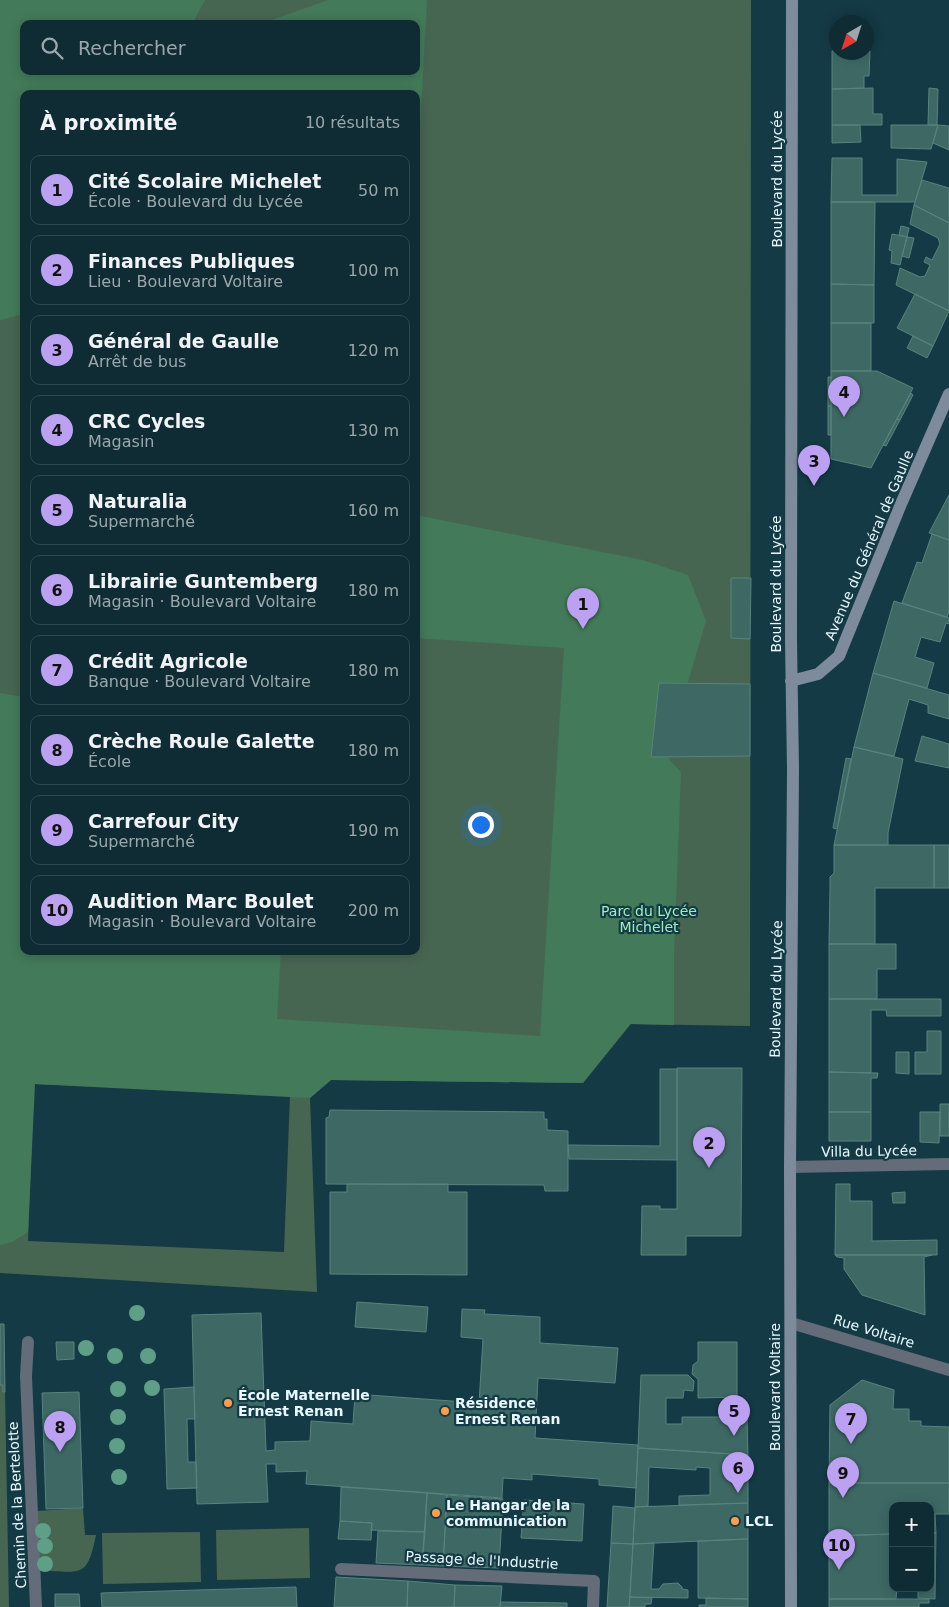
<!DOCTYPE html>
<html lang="fr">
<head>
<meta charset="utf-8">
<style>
  body { margin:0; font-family:"DejaVu Sans",sans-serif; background:#1d3840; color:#f1f3f6 }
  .controls { position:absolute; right:15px; bottom:15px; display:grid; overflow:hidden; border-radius:10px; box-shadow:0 2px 12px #0003 }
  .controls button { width:45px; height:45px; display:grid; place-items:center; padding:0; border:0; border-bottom:1px solid #2f484f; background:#0f2c34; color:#f1f3f6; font:25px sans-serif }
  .compass { position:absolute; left:829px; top:15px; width:45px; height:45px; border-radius:50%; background:#0f2c34; box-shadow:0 2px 12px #0003; rotate:219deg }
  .you { position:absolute; left:480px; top:824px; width:18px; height:18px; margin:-12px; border:4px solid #fff; border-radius:50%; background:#1a73e8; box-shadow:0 0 0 8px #1a73e833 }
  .badge { display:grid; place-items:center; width:32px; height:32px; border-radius:50%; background:#bca0f2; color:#111; font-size:16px; font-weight:700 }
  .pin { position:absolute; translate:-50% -41px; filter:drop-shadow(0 1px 2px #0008) }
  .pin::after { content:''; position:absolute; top:26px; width:18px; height:15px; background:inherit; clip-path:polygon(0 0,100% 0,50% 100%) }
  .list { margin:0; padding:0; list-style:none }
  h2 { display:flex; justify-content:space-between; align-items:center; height:65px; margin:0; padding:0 20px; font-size:21px }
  h2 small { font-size:16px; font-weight:400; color:#9ba7ac }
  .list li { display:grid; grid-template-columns:32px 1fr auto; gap:15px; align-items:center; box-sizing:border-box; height:70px; margin:0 10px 10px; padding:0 10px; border:1px solid #2f484f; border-radius:10px }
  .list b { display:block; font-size:19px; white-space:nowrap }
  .list p { margin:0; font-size:16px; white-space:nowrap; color:#9ba7ac }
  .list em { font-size:16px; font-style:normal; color:#9ba7ac }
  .icon { flex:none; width:28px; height:28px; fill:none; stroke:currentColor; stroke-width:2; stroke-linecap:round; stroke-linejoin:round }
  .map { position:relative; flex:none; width:949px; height:1607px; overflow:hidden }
  .search { position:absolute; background:#0f2c34; box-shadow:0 2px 12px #0003; left:20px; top:20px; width:400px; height:55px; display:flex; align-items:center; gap:12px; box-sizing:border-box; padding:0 18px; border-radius:10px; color:#9ba7ac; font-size:19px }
  .panel { position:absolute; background:#0f2c34; box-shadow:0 2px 12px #0003; left:20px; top:90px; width:400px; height:865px; border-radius:10px }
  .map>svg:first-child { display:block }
  .green { fill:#476652; fill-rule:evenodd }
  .forest { fill:#437a59 }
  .building { fill:#3e6864; stroke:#58837f }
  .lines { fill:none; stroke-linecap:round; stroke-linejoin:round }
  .service { stroke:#636c78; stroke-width:12 }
  .minor { stroke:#636c78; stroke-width:12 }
  .tertiary { stroke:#636c78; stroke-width:12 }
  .secondary { stroke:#7d8b9d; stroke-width:12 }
  .tree { fill:#5f9e87 }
  .poi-dot { fill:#fb9e51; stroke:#143a46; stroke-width:2 }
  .labels { text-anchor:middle; stroke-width:4.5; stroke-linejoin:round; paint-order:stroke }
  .street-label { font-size:14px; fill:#e8f8fe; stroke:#143a46 }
  .park-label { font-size:14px; fill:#9df0bc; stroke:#143a46 }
  .poi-label { font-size:14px; font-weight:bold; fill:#e8f8fe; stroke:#143a46; text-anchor:start }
</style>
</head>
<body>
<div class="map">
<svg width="949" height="1607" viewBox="0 0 949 1607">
  <rect width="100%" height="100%" fill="#143a46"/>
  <path class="green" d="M0 0H751L750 1026 631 1024 583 1083 331 1080 310 1098 317 1292 0 1273ZM24 24H416V71H24ZM24 94H416V951H24ZM34 1084 290 1095 284 1252 28 1241Z
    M0 1385H3V1392H5L9 1607H0Z
    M83 1508 85 1535H96C87 1580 81 1571 40 1571L37 1511Z
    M309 1528 310 1578 217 1580 216 1530Z
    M200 1532 201 1582 103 1584 102 1533Z"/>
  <path class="forest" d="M0 0H205L192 24H24V71H416V24H261L328 0H427L416 202V94H24V314L0 320Z
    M416 515 643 560 688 575 706 621 666 756 681 772 674 955V1025L630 1024 583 1083 331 1080 310 1098 35 1084 28 1232 12 1242 0 1245V693L24 697V951H281L277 1019 540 1036 564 648 416 638Z"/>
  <path class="building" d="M832 51H870L869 76H864V88L832 89Z
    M873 88V114H882V125H832V89Z
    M929 88 938 89 937 125H928Z
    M832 125H860L861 142 832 143Z
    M891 125H938L931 149 891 148Z
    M938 125 949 126V150L933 143Z
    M832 158H862V195H897V159L927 162 915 202H831Z
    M922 180 949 188V223L914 205Z
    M831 202H875L874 285 831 284Z
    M914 205 949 223V311L896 285 900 268 920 277 925 276 930 265 924 262 926 257 932 260 940 244 938 238 910 224Z
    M901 226 909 228 907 237 899 235Z
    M892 234 907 237 900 265 891 263 892 251 889 250Z
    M907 237 914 238 909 258 902 256Z
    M831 284 874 285V323H831Z
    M915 294 949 311 933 346 897 328Z
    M831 323H871V371H831Z
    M913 336 933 346 927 358 907 348Z
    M831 371H877L913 388 871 468 831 459Z
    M828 377H831V406H828Z
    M911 393 913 395 900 420 897 419Z
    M828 406H831V435H828Z
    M897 419 900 420 886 446 883 445Z
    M949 495V540L929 533Z
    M932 534 949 540V612L947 617 902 603 917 562 922 563Z
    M731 578H751L750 639 731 638Z
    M894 601 949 618V624L946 623 940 642 921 637 915 657 934 663 927 688 873 673Z
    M873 673 949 695V719L928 713V705L909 699 894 756 854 747Z
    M659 683 750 684V756L651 757Z
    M922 736 949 744V768L915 761Z
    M854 747 903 759 888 833V845H834Z
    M846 758 851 759 837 829 833 828Z
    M834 845H934V888H875V944H829L830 888V877L834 873Z
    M934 845H949V888H934Z
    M829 944H896V969H877V999H829Z
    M829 999H941V1016H887L886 1010H871V1073L829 1072Z
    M927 1031H941V1074H915V1052H927Z
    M896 1052H909V1074L896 1073Z
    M677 1068H742L741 1236H686V1255H641L642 1206H660V1209H677Z
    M660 1069H677V1160L569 1159 568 1145 660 1146Z
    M829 1072 878 1073 877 1078H871V1112H829Z
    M940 1104H949V1136H940Z
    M330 1110 544 1112V1119H547V1130L568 1131V1191H545L544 1185 326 1184V1118L329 1117Z
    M829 1112H871V1141H829Z
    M920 1112H940L939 1143 920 1142Z
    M347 1184H448V1192H467V1275L330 1274V1192H347Z
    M836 1184H850V1201H872V1241L937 1240V1255H835Z
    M905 1192V1203H893L892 1193Z
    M835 1255H932L924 1257 925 1315 862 1295 844 1269V1258L837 1257Z
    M357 1302 428 1307 426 1332 355 1327Z
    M462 1309 485 1310 484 1314 540 1317V1343L618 1348 615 1383 538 1378 535 1438 638 1445 636 1488 599 1485V1479L532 1474V1480L503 1478 502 1498 306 1484 307 1471 276 1472V1464H266L268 1502 197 1504 192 1315 261 1313 266 1451 275 1450V1442L310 1441 311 1421 353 1424 355 1394 479 1403 483 1339 461 1337Z
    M0 1324H4L5 1392H3V1385H0Z
    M56 1342H74V1359L57 1360Z
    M698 1342H737V1397L698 1398V1379L692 1374 693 1365 698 1361Z
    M641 1375H688L694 1381 693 1391 684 1390 683 1398H666V1424H682V1417H747L748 1455 638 1448Z
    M862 1380 894 1390 893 1409H909V1421H921V1426L949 1427V1483H829L830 1405Z
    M194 1387 195 1419H187L188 1462H196L197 1488 167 1489 164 1389Z
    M79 1392 83 1508 46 1509 42 1393Z
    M638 1448 748 1455V1503L679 1505V1496L710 1495V1468L696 1467V1470L649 1467 648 1506 635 1507Z
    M829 1483H949V1514H935L936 1533H930V1506H893V1534L829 1536Z
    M341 1487 427 1493 425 1532 371 1530 372 1523 340 1521Z
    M427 1493 447 1495 443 1566 422 1565Z
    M447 1495 503 1499 499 1568 443 1566Z
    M524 1500 584 1504 582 1541 521 1538Z
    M748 1503V1539L633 1544 635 1507Z
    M613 1506 635 1508 633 1544 611 1543Z
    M340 1521 372 1523 371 1540 338 1539Z
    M378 1531 425 1532 422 1565 376 1563Z
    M930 1533H936L935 1599 918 1598V1588H930Z
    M893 1534V1588H897L896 1599H829V1536Z
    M748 1539V1599L698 1598V1541Z
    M611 1543 633 1544 629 1607H607Z
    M654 1543 651 1589H659L663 1584 678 1583 682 1587V1589L688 1590V1598L630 1597 633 1544Z
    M336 1577 408 1581 407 1607H334Z
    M408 1581 455 1585 454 1607H407Z
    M455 1585 502 1586 500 1607H454Z
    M296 1587 297 1607H102L101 1593Z
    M55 1594H79L80 1607H55Z
    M630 1597 652 1598 651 1604H645V1607H629Z
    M706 1598 748 1599V1607H699V1605H706Z
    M829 1599H929V1603H919V1607H829Z
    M500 1602 567 1603V1607H500Z"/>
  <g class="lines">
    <path class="service" d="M790 1167 949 1164
      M28 1342 26 1376 36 1607"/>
    <path class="minor" d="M341 1569 594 1581 593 1607"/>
    <path class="tertiary" d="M791 1323 949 1370"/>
    <path class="secondary" d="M791 681 818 674 839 656 901 504 949 394
      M791 1607 790 1167 793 769 791 640 792 0"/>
  </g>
  <g class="tree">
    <circle cx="137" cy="1313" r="8"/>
    <circle cx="86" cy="1348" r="8"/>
    <circle cx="115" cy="1356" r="8"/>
    <circle cx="148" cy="1356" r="8"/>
    <circle cx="152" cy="1388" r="8"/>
    <circle cx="118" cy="1389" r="8"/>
    <circle cx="118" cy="1417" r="8"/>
    <circle cx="117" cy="1446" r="8"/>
    <circle cx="119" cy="1477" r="8"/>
    <circle cx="43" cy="1531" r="8"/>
    <circle cx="45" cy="1546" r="8"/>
    <circle cx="45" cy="1564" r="8"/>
  </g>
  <g class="poi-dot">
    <circle cx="228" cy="1403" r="5"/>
    <circle cx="445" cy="1411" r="5"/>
    <circle cx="436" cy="1513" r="5"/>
    <circle cx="735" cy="1521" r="5"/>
  </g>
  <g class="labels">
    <g class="street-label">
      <text transform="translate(777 179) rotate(-90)" y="5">Boulevard du Lycée</text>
      <text transform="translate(869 545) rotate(-67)" y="5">Avenue du Général de Gaulle</text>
      <text transform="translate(776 584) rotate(-90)" y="5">Boulevard du Lycée</text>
      <text transform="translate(776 989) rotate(-89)" y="5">Boulevard du Lycée</text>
      <text transform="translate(869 1151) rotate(-1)" y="5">Villa du Lycée</text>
      <text transform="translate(874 1331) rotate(17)" y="5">Rue Voltaire</text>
      <text transform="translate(775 1387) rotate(-90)" y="5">Boulevard Voltaire</text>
      <text transform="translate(17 1505) rotate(-93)" y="5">Chemin de la Bertelotte</text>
      <text transform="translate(482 1560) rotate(3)" y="5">Passage de l'Industrie</text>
    </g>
    <g class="park-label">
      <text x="649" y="916">Parc du Lycée<tspan x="649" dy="16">Michelet</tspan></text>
    </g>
    <g class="poi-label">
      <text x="238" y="1400">École Maternelle<tspan x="238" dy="16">Ernest Renan</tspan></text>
      <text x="455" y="1408">Résidence<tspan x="455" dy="16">Ernest Renan</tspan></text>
      <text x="446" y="1510">Le Hangar de la<tspan x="446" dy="16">communication</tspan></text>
      <text x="745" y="1526">LCL</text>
    </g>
  </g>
</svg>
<div class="controls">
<button>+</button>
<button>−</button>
</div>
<svg class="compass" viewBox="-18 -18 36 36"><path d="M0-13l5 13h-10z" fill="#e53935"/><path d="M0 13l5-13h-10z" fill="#9ba7ac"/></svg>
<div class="you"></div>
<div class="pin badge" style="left:583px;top:629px">1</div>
<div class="pin badge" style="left:709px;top:1168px">2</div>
<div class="pin badge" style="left:814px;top:486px">3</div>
<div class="pin badge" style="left:844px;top:417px">4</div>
<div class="pin badge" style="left:734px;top:1436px">5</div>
<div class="pin badge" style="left:738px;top:1493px">6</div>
<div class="pin badge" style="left:851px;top:1444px">7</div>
<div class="pin badge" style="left:60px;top:1452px">8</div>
<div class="pin badge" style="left:843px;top:1498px">9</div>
<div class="pin badge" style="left:839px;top:1570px">10</div>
<div class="search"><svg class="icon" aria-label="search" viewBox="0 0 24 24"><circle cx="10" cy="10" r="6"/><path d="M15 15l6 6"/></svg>Rechercher</div>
<section class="panel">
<h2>À proximité<small>10 résultats</small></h2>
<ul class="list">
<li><span class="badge">1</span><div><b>Cité Scolaire Michelet</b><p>École · Boulevard du Lycée</p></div><em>50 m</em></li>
<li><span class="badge">2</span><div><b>Finances Publiques</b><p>Lieu · Boulevard Voltaire</p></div><em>100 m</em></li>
<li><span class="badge">3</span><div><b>Général de Gaulle</b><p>Arrêt de bus</p></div><em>120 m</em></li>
<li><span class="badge">4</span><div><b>CRC Cycles</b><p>Magasin</p></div><em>130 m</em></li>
<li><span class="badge">5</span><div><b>Naturalia</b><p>Supermarché</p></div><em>160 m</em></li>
<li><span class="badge">6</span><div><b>Librairie Guntemberg</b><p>Magasin · Boulevard Voltaire</p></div><em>180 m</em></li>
<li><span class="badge">7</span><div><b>Crédit Agricole</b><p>Banque · Boulevard Voltaire</p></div><em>180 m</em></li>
<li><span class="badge">8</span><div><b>Crèche Roule Galette</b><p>École</p></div><em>180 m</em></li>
<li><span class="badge">9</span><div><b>Carrefour City</b><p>Supermarché</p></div><em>190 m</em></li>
<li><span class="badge">10</span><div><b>Audition Marc Boulet</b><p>Magasin · Boulevard Voltaire</p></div><em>200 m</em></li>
</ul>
</section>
</div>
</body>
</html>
